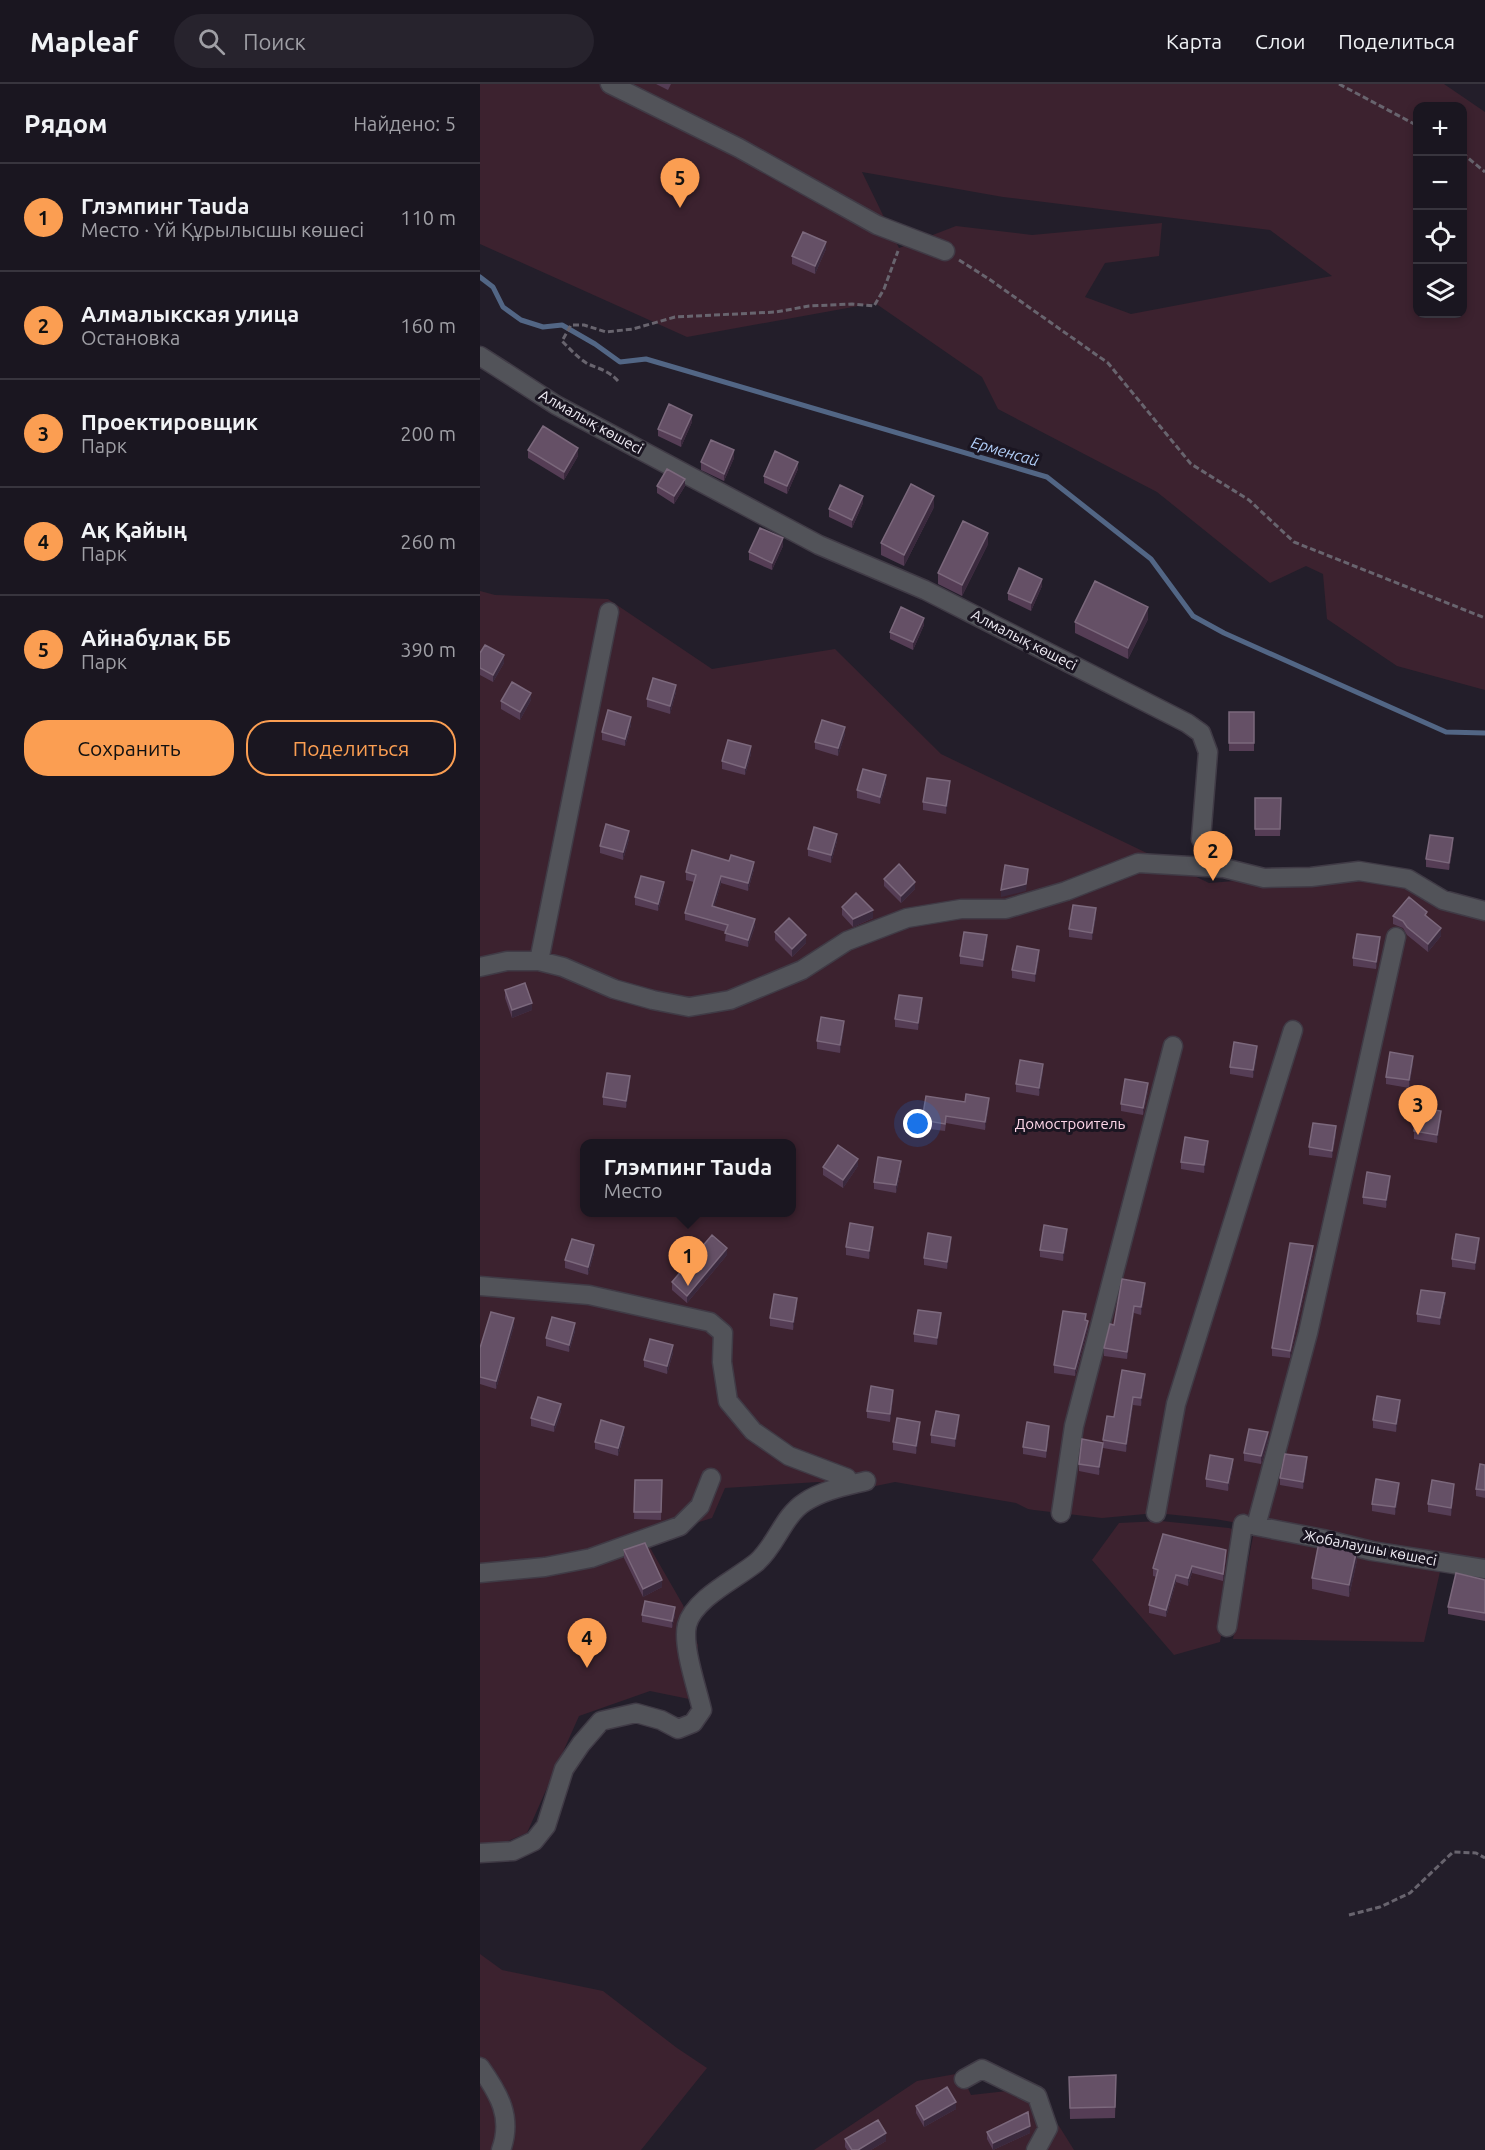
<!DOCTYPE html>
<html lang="ru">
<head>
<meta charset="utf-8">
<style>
  body { margin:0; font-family:Ubuntu,sans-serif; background:#27232d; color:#f1f3f6 }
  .controls { position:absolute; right:18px; top:18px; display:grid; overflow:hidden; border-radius:12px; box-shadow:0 3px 9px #0003 }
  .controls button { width:54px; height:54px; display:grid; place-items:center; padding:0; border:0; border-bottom:2px solid #38353e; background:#1a1620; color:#f1f3f6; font:30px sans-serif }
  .you { position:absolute; left:438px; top:1040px; width:21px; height:21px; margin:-15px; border:4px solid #fff; border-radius:50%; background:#1a73e8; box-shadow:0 0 0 9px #1a73e833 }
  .badge { display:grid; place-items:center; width:39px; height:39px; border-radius:50%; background:#fb9e52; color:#111; font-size:20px; font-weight:700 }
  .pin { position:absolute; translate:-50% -50px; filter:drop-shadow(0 2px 3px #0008) }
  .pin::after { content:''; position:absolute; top:32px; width:21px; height:18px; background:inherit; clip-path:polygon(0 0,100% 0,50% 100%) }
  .popup { position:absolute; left:100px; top:1055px; width:216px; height:78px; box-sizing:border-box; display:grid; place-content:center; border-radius:12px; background:#1a1620; filter:drop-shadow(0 2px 4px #0005); font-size:20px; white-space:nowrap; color:#9f9fa5 }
  .popup b { font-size:22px; color:#f1f3f6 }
  .popup::after { content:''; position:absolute; left:50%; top:100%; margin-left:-12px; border:12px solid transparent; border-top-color:#1a1620 }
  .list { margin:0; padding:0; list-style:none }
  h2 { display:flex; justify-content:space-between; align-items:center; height:78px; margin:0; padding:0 24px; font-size:26px }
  h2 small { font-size:20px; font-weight:400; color:#9f9fa5 }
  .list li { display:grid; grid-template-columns:39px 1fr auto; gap:18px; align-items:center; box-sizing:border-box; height:108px; padding:0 24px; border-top:2px solid #38353e }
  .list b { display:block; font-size:22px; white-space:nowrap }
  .list p { margin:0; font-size:20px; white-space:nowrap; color:#9f9fa5 }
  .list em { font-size:20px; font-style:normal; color:#9f9fa5 }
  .actions { display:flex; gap:12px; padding:18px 24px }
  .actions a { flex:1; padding:14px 0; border:2px solid #fb9e52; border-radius:24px; text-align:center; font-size:21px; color:#fb9e52 }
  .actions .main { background:#fb9e52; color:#111 }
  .icon { flex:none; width:33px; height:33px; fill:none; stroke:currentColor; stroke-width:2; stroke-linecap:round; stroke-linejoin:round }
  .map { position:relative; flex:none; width:1005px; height:2066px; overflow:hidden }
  header { display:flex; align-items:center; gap:36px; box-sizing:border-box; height:84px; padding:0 30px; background:#1a1620; border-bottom:2px solid #38353e }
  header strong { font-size:28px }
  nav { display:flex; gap:33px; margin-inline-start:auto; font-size:21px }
  .search { width:420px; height:54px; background:#27232d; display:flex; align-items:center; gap:15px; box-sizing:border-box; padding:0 21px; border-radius:33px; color:#9f9fa5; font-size:22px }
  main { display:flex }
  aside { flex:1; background:#1a1620 }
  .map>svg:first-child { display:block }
  .green { fill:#3c222f; fill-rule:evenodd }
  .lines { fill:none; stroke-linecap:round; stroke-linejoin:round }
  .stream { stroke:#526685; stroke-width:5 }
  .minor-casing { stroke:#403b46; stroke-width:21 }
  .path { stroke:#68646e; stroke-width:3; stroke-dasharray:6 3; stroke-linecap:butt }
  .minor { stroke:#525359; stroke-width:18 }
  .wall { fill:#553d55 }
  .shaded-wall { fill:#3a293d }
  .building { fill:#655066; stroke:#7b687c; stroke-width:1.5 }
  .labels { text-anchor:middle; stroke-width:6; stroke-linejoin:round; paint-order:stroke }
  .street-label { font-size:15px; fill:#efecf4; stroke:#1a1521 }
  .park-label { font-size:15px; fill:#fed6e8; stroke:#1a1521 }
  .water-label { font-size:16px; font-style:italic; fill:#b2cff9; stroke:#1a1521 }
</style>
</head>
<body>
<header>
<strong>Mapleaf</strong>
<div class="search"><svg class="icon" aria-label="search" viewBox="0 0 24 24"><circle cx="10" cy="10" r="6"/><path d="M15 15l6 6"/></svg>Поиск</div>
<nav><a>Карта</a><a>Слои</a><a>Поделиться</a></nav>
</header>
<main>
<aside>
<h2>Рядом<small>Найдено: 5</small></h2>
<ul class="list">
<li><span class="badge">1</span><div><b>Глэмпинг Tauda</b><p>Место · Үй Құрылысшы көшесі</p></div><em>110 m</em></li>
<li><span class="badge">2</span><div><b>Алмалыкская улица</b><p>Остановка</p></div><em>160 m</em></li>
<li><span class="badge">3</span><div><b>Проектировщик</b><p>Парк</p></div><em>200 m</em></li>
<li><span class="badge">4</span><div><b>Ақ Қайың</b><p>Парк</p></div><em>260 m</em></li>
<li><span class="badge">5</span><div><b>Айнабұлақ ББ</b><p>Парк</p></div><em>390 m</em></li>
</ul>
<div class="actions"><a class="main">Сохранить</a><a>Поделиться</a></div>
</aside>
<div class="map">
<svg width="1005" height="2066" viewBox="0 0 1005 2066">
  <rect width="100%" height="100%" fill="#231e2a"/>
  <path class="green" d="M0 0H964L1005 28V606L917 582 847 535 843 490 826 482 790 499 677 408 518 325 502 293 395 219 207 253 0 160ZM938 22H982V230H938ZM382 88 523 113 790 146 852 192 651 230 605 213 625 179 679 172 682 139 552 151 476 142 419 164Z
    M0 507 15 511 128 515 232 585 355 565 461 670 729 799 879 787 1005 827V1485L962 1479 944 1558 753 1555 775 1442 735 1435 676 1429 622 1434 554 1426 548 1425 536 1419 415 1398 376 1406 338 1398 245 1404 232 1434 165 1455 203 1521 218 1561 209 1615 170 1607 99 1632 47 1749 0 1769ZM104 1060H312V1128H104Z
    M681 1437 749 1444 759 1447 740 1558 694 1571 612 1476 639 1439Z
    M0 1870 22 1886 123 1907 197 1964 227 1984 161 2066H0Z
    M481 1989 491 2011 536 2006 579 2042 594 2066H334L437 1997Z"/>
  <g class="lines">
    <path class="stream" d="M0 193 13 203 23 223 41 236 63 243 82 241 115 260 140 278 166 275 567 393 671 475 713 532 744 549 966 648 1005 649"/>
    <defs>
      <path id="minor" d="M130 0 259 64 397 141 465 167
        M0 272 76 321 339 461 445 506 707 639 721 649 728 668 721 755 744 784
        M916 853 828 1249 776 1442 843 1455 892 1467 1005 1485
        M59 877 129 528
        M0 883 27 877H59L83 883 134 905 173 916 209 923 250 916 322 886 367 857 427 834 481 825H526L586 807 658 779 744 784 784 794 831 793 879 787 928 795 963 816 1005 827
        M0 1202 109 1211 230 1238 243 1249 242 1278 248 1317 273 1347 309 1372 367 1394
        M581 1429 594 1342 693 962
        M676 1429 696 1320 813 946
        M0 1489 65 1483 111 1474 200 1442 220 1422 231 1394
        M747 1543 763 1440
        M0 1769 33 1767 54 1757 66 1742 84 1685 101 1660 121 1637 156 1629 181 1636 198 1645 213 1639 222 1626C217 1604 202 1562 207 1541 214 1514 258 1494 277 1478 297 1460 303 1432 325 1418 343 1406 366 1402 386 1397
        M0 1983C19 2010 33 2033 21 2066
        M484 1995 502 1985 557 2012 568 2044 556 2066"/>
    </defs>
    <use href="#minor" class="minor-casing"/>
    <path class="path" d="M859 0 938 42
      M982 69 1005 88
      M479 176 509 195 628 279 711 380 769 416 814 458 1005 534
      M138 297C129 287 120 285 108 280 98 274 90 265 82 257L91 241H104L126 248 153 245 195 233 296 228 329 222 372 220 394 222 404 205 418 167
      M869 1831 900 1823 930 1809 973 1768 996 1769 1005 1774"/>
    <use href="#minor" class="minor"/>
  </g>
  <path class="wall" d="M176 0H191L188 6Z
    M346 165 335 190 312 180V172Z
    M212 338 201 363 178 352V345Z
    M48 366 98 372 84 396 48 374Z
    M254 374 244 397 221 386V378Z
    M318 385 307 410 284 399V392Z
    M177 402H205L194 420 177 409Z
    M383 419 372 444 349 433V425Z
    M454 423 424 482 401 471V459Z
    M508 460 482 512 458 500V489Z
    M303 462 292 486 269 476V468Z
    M562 502 551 527 528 516V509Z
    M668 535 648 575 595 549V538Z
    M444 541 433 566 410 555V548Z
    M0 569 24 579 13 598 0 591Z
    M196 608 190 630 167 623V615Z
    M51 616 40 636 21 625V617Z
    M749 628H774V667H749Z
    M151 641 145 662 122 656V648Z
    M365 650 358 672 335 665V658Z
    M271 670 265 691 242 685V677Z
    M406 699 400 720 377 714V706Z
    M470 705 466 730 443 726V718Z
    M775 714H801L800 752H775Z
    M149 755 143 776 120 769V762Z
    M357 757 351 779 328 772V765Z
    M973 762 969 786 946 783V775Z
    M274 785 268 807 241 799 234 823 275 842 268 863 245 857 246 848 205 836V829L214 798 206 796V788Z
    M404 795 435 805 421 819 404 802Z
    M184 806 178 827 155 821V813Z
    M362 823 393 834 373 843 362 831Z
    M616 832 612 856 589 853V845Z
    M913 832 947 834 961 852 948 868 927 851 923 844 913 840Z
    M295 848 326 859 312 873 295 856Z
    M507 859 503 883 480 880V872Z
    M900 861 896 885 873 882V874Z
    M559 873 555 898 532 894V886Z
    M25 906 52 926 32 934 25 914Z
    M442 922 438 946 415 943V935Z
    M364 944 360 969 337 965V957Z
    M777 970 773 994 750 990V983Z
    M933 979 929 1004 906 1000V993Z
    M563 987 559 1012 536 1008V1000Z
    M150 1000 146 1024 123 1021V1013Z
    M668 1007 663 1031 641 1027V1020Z
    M509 1021 505 1046 466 1039 465 1047 442 1044V1036Z
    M961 1034 957 1059 934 1055V1047Z
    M856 1050 852 1074 829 1071V1063Z
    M728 1064 724 1089 701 1085V1078Z
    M378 1082 363 1104 343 1091V1083Z
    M421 1085 416 1109 394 1105V1098Z
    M910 1099 906 1124 883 1120V1113Z
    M393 1150 389 1175 366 1171V1163Z
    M587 1153 583 1177 560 1173V1166Z
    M471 1161 467 1185 444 1181V1174Z
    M999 1162 995 1186 972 1183V1175Z
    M114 1169 108 1191 85 1184V1176Z
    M833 1170 810 1274 792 1272V1264Z
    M247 1171 207 1219 192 1206V1198Z
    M665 1206 661 1231 654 1229 647 1275 624 1272V1264L634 1241Z
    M965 1217 960 1241 937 1238V1230Z
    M317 1221 313 1246 290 1242V1234Z
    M606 1236 608 1244 595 1292 574 1289V1281Z
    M461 1237 457 1261 434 1258V1250Z
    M34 1242 16 1305 0 1300V1264Z
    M95 1247 89 1268 66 1262V1254Z
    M193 1269 187 1290 164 1283V1276Z
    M665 1297 661 1322 653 1321 646 1368 623 1364 619 1391 599 1387V1380L623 1359V1356L634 1333Z
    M413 1314 410 1338 387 1334V1327Z
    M920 1323 916 1348 893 1344V1336Z
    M81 1327 74 1348 51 1342V1334Z
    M479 1338 475 1363 451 1359V1351Z
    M440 1345 436 1370 413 1366V1358Z
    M144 1350 138 1372 115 1365V1358Z
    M569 1350 566 1374 543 1370V1363Z
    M788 1356 781 1380 764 1377V1369Z
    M827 1381 823 1405 800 1401V1394Z
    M1005 1381V1414L996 1412V1405Z
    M753 1382 748 1407 726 1403V1395Z
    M155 1396H182L181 1436 154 1435Z
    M919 1406 915 1431 892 1427V1420Z
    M974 1407 971 1432 948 1428V1420Z
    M144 1466 182 1503 163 1513 144 1474Z
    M746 1474 743 1497 712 1489 708 1502 696 1498 686 1533 669 1529V1521L677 1493 673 1492V1484Z
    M877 1476 869 1513 832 1505V1494Z
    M1005 1496V1537L968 1530V1523Z
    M162 1531H195L192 1544 162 1538Z
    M589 1993 636 2003 635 2034 590 2035Z
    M436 2022 476 2025 444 2043 436 2029Z
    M507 2048 550 2049 513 2066 507 2055Z
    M365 2055 406 2057 391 2066H367L365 2063Z"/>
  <path class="shaded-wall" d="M346 158V165L335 190V182Z
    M212 331V338L201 363V355Z
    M98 364V372L84 396V388Z
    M254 366V374L244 397V390Z
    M318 378V385L307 410V402Z
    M205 395V402L194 420V412Z
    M383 412V419L372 444V436Z
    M454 412V423L424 482V471Z
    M508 449V460L482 512V501Z
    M303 454V462L292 486V479Z
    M562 495V502L551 527V519Z
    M668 523V535L648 575V564Z
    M444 534V541L433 566V558Z
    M24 571V579L13 598V591Z
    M196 601V608L190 630V622Z
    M51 609V616L40 636V628Z
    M151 633V641L145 662V655Z
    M365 643V650L358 672V664Z
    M271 662V670L265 691V684Z
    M406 691V699L400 720V713Z
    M470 697V705L466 730V722Z
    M149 747V755L143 776V768Z
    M357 750V757L351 779V771Z
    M973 754V762L969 786V779Z
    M274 778V785L268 807V799Z
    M548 785V792L546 807 521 813V806Z
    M241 792V799L232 830V822Z
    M184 798V806L178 827V820Z
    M435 798V805L421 819V812Z
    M616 824V832L612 856V849Z
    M393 826V834L373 843V835Z
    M275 835V842L268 863V856Z
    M961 844V852L948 868V860Z
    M326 851V859L312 873V865Z
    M507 851V859L503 883V876Z
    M900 853V861L896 885V878Z
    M559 866V873L555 898V890Z
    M442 914V922L438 946V939Z
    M52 919V926L32 934V926Z
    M364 937V944L360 969V961Z
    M777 962V970L773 994V986Z
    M933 972V979L929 1004V996Z
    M563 980V987L559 1012V1004Z
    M150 992V1000L146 1024V1017Z
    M668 999V1007L663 1031V1024Z
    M509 1014V1021L505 1046V1038Z
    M961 1027V1034L957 1059V1051Z
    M856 1042V1050L852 1074V1067Z
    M728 1057V1064L724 1089V1081Z
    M378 1075V1082L363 1104V1096Z
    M421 1077V1085L416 1109V1101Z
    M910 1092V1099L906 1124V1116Z
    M393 1143V1150L389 1175V1167Z
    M587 1145V1153L583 1177V1169Z
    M471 1153V1161L467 1185V1178Z
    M999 1154V1162L995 1186V1179Z
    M114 1161V1169L108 1191V1183Z
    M833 1162V1170L810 1274V1267Z
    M247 1164V1171L207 1219V1212Z
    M665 1199V1206L661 1231V1223Z
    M965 1209V1217L960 1241V1234Z
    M317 1214V1221L313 1246V1238Z
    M654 1222V1229L647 1275V1268Z
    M461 1229V1237L457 1261V1254Z
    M34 1234V1242L16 1305V1297Z
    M608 1237V1244L595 1292V1285Z
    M95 1239V1247L89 1268V1261Z
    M193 1261V1269L187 1290V1282Z
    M665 1290V1297L661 1322V1314Z
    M413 1306V1314L410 1338V1330Z
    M653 1313V1321L646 1368V1360Z
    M920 1316V1323L916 1348V1340Z
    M81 1320V1327L74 1348V1341Z
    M479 1331V1338L475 1363V1355Z
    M440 1338V1345L436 1370V1362Z
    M569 1342V1350L566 1374V1367Z
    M144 1343V1350L138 1372V1364Z
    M788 1348V1356L781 1380V1372Z
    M623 1359V1366L619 1391V1383Z
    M827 1373V1381L823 1405V1398Z
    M753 1375V1382L748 1407V1399Z
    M919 1399V1406L915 1431V1423Z
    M974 1400V1407L971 1432V1424Z
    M877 1465V1476L869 1513V1501Z
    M746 1466V1474L743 1497V1490Z
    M712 1482V1489L708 1502V1494Z
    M696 1491V1498L686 1533V1526Z
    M182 1496V1503L163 1513V1505Z
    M195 1523V1531L192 1544V1537Z
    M476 2018V2025L444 2043V2036Z
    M550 2042V2049L513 2066V2059Z
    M406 2049V2057L391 2066H378Z"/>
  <path class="building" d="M323 148 346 158 335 182 312 172Z
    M189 320 212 331 201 355 178 345Z
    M63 342 98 364 84 388 48 366Z
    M231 356 254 366 244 390 221 378Z
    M295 367 318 378 307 402 284 392Z
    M187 385 205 395 194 412 177 402Z
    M431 400 454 412 424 471 401 459Z
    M360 401 383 412 372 436 349 425Z
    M483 437 508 449 482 501 458 489Z
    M280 444 303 454 292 479 269 468Z
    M539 484 562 495 551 519 528 509Z
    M615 497 668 523 648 564 595 538Z
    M421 523 444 534 433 558 410 548Z
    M5 561 24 571 13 591 0 584V569Z
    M173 594 196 601 190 622 167 615Z
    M32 598 51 609 40 628 21 617Z
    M128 626 151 633 145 655 122 648Z
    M749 628H774V659H749Z
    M342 636 365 643 358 664 335 658Z
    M248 656 271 662 265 684 242 677Z
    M383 685 406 691 400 713 377 706Z
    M447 694 470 697 466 722 443 718Z
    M775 714H801L800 745H775Z
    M126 740 149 747 143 768 120 762Z
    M334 743 357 750 351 771 328 765Z
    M950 751 973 754 969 779 946 775Z
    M212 766 249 777 251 771 274 778 268 799 241 792 232 822 275 835 268 856 245 849 248 841 205 829 216 791 206 788Z
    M419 780 435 798 421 812 404 795Z
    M525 781 548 785 546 800 521 806Z
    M161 792 184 798 178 820 155 813Z
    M376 809 393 826 373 835 362 823Z
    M929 813 947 828 945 831 961 844 948 860 927 843 923 837 913 832Z
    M593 821 616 824 612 849 589 845Z
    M309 834 326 851 312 865 295 848Z
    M484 848 507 851 503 876 480 872Z
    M877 850 900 853 896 878 873 874Z
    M537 862 559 866 555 890 532 886Z
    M45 899 52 919 32 926 25 906Z
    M419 911 442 914 438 939 415 935Z
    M341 933 364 937 360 961 337 957Z
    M754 958 777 962 773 986 750 983Z
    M910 968 933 972 929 996 906 993Z
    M540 976 563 980 559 1004 536 1000Z
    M127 989 150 992 146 1017 123 1013Z
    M645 995 668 999 663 1024 641 1020Z
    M486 1010 509 1014 505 1038 466 1032 465 1040 442 1036 446 1012 485 1018Z
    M938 1023 961 1027 957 1051 934 1047Z
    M833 1039 856 1042 852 1067 829 1063Z
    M705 1053 728 1057 724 1081 701 1078Z
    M358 1061 378 1075 363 1096 343 1083Z
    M398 1073 421 1077 416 1101 394 1098Z
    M887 1088 910 1092 906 1116 883 1113Z
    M370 1139 393 1143 389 1167 366 1163Z
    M564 1141 587 1145 583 1169 560 1166Z
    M448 1149 471 1153 467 1178 444 1174Z
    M976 1150 999 1154 995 1179 972 1175Z
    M232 1151 247 1164 207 1212 192 1198Z
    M92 1155 114 1161 108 1183 85 1176Z
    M810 1159 833 1162 810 1267 792 1264Z
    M642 1195 665 1199 661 1223 654 1222 647 1268 624 1264 630 1240 634 1241Z
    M941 1206 965 1209 960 1234 937 1230Z
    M294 1210 317 1214 313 1238 290 1234Z
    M438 1226 461 1229 457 1254 434 1250Z
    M583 1227 606 1230 605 1236 608 1237 595 1285 574 1281Z
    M11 1228 34 1234 16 1297 0 1293V1264Z
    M72 1233 95 1239 89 1261 66 1254Z
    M170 1255 193 1261 187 1282 164 1276Z
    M642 1286 665 1290 661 1314 653 1313 646 1360 623 1356 627 1332 634 1333Z
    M391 1302 413 1306 410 1330 387 1327Z
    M897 1312 920 1316 916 1340 893 1336Z
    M58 1313 81 1320 74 1341 51 1334Z
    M456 1327 479 1331 475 1355 451 1351Z
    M417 1334 440 1338 436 1362 413 1358Z
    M121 1336 144 1343 138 1364 115 1358Z
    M547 1338 569 1342 566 1367 543 1363Z
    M769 1345 788 1348 781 1372 764 1369Z
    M602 1355 623 1359 619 1383 599 1380Z
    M805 1370 827 1373 823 1398 800 1394Z
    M730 1371 753 1375 748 1399 726 1395Z
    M1000 1380 1005 1381V1406L996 1405Z
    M896 1395 919 1399 915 1423 892 1420Z
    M155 1396H182L181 1428H154Z
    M952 1396 974 1400 971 1424 948 1420Z
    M683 1450 746 1466 743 1490 712 1482 708 1494 696 1491 686 1526 669 1521 678 1486 673 1484Z
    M839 1458 877 1465 869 1501 832 1494Z
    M165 1459 182 1496 163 1505 144 1466Z
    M976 1489 1005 1496V1529L968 1523Z
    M165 1517 195 1523 192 1537 162 1531Z
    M636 1991 635 2023 590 2024 589 1993Z
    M467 2003 476 2018 444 2036 436 2022Z
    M548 2028 550 2042 513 2059 507 2048Z
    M398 2036 406 2049 378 2066H372L365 2055Z"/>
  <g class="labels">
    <g class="street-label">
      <text transform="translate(111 338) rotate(29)" y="5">Алмалық көшесі</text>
      <text transform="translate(544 556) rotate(27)" y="5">Алмалық көшесі</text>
      <text transform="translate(890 1464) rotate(11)" y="5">Жобалаушы көшесі</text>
    </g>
    <g class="park-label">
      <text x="590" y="1045">Домостроитель</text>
    </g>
    <g class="water-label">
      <text transform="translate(525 367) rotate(16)" y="6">Ерменсай</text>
    </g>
  </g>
</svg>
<div class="controls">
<button>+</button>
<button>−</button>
<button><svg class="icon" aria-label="locate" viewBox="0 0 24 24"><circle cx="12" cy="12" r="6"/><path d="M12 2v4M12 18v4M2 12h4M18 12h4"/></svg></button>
<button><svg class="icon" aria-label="layers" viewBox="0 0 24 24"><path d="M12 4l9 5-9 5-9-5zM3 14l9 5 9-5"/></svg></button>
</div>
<div class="you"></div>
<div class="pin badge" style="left:208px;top:1202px">1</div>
<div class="popup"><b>Глэмпинг Tauda</b>Место</div>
<div class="pin badge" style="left:733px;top:797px">2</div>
<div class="pin badge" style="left:938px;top:1051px">3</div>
<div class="pin badge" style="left:107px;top:1584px">4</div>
<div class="pin badge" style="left:200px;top:124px">5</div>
</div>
</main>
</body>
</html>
